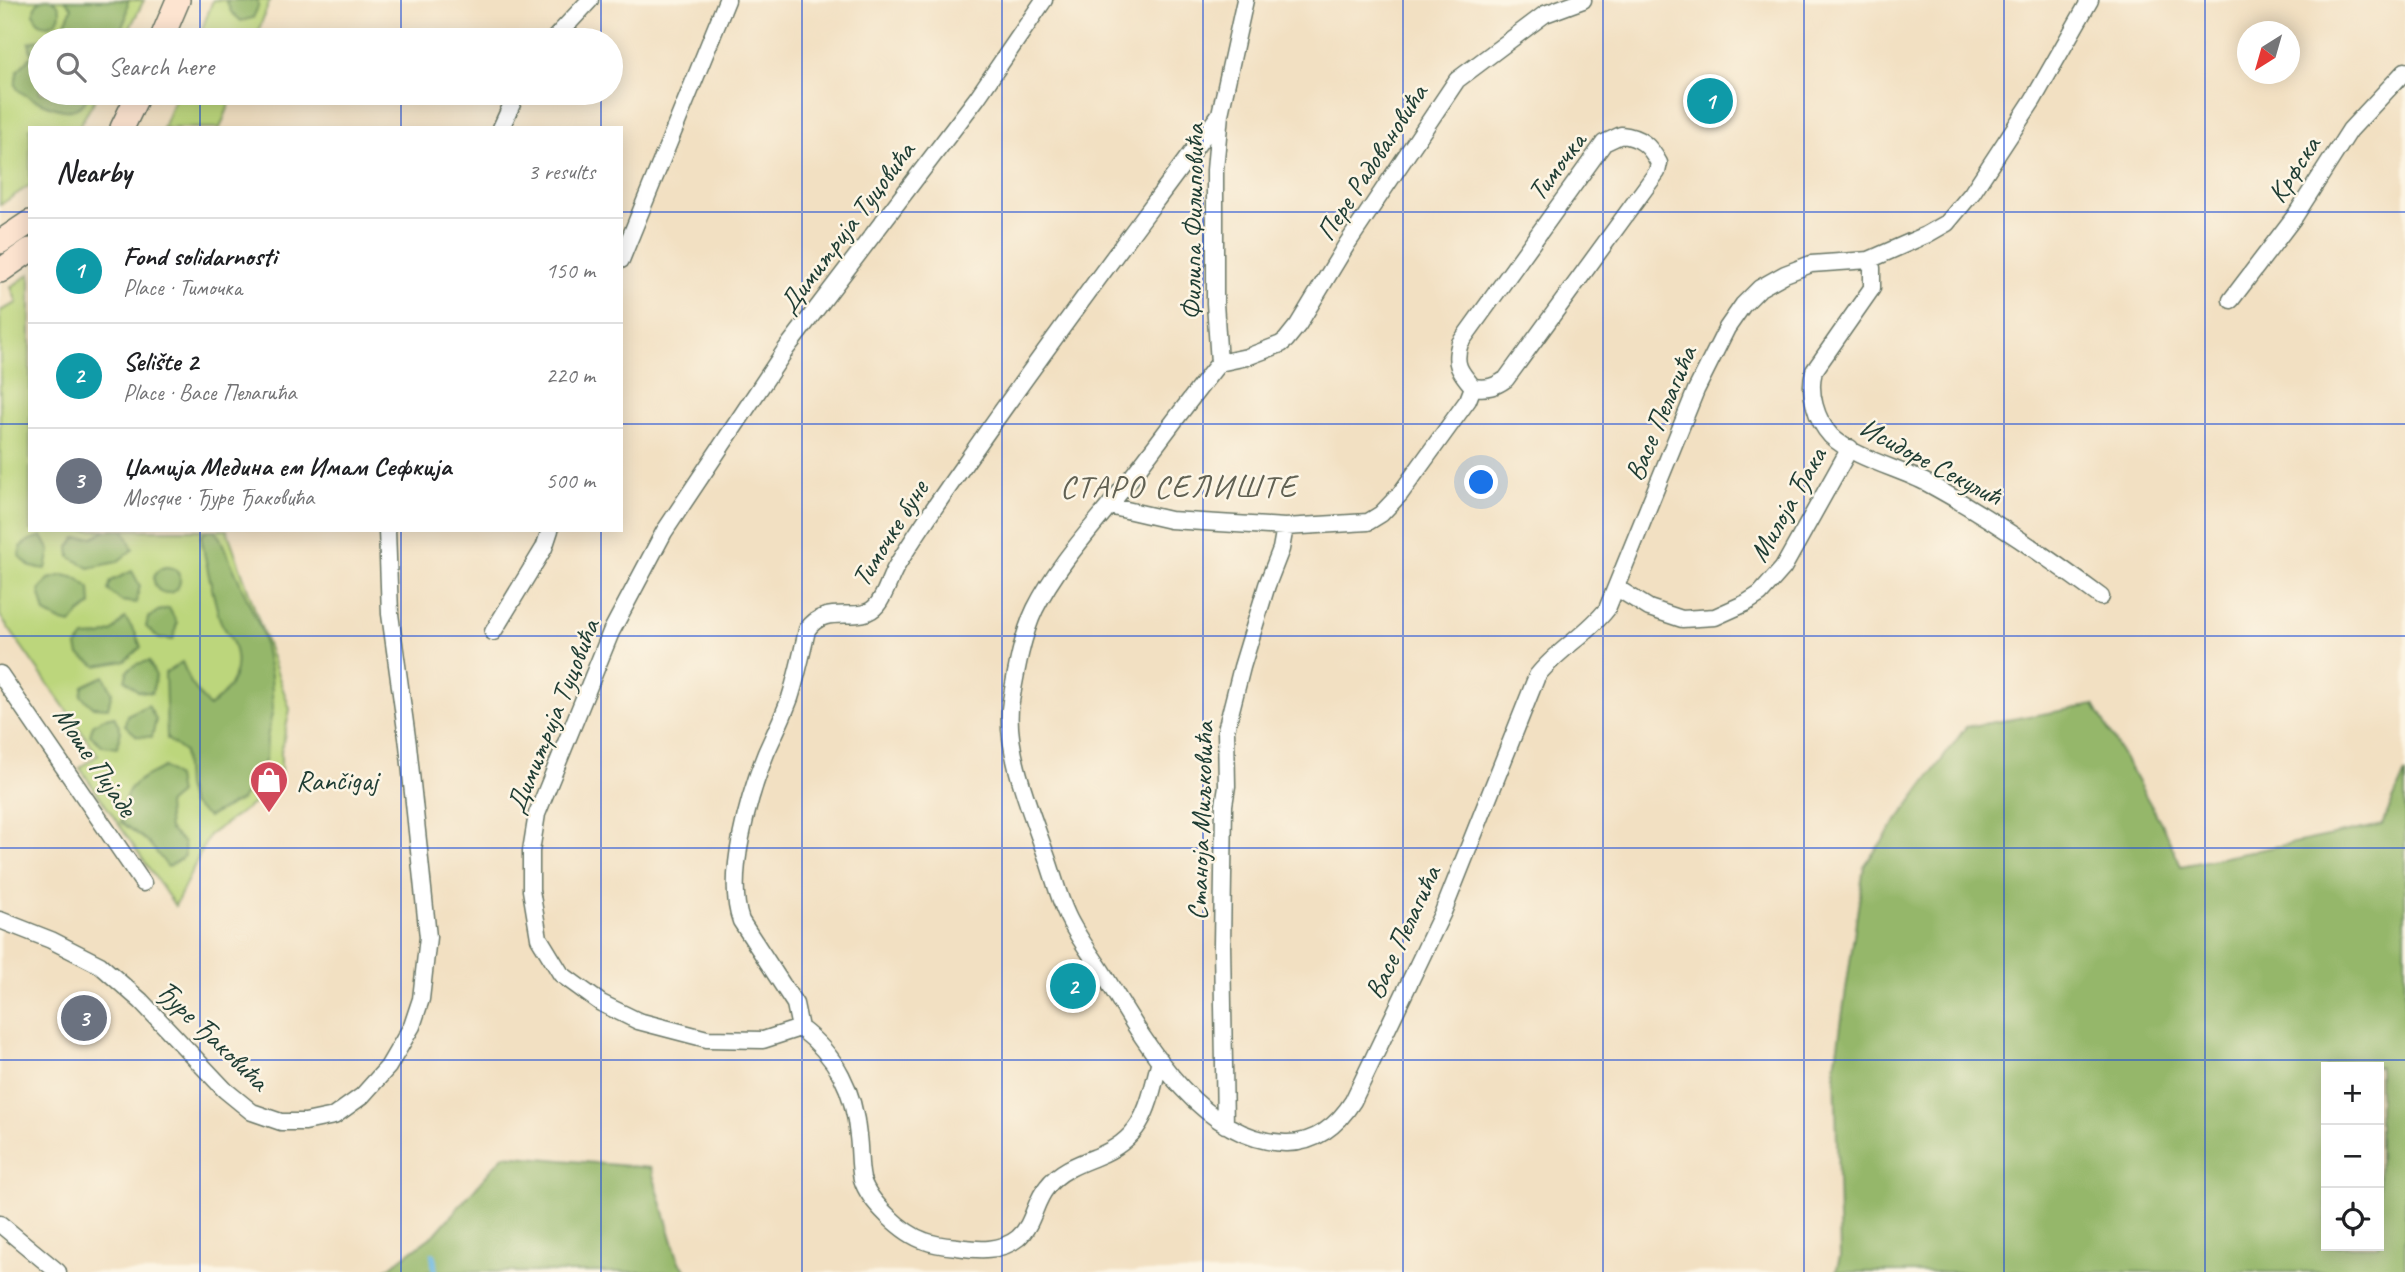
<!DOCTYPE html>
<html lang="en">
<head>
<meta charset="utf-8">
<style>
  body { margin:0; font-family:Caveat,sans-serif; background:#f2f2f2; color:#202124 }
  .controls { position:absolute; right:21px; bottom:21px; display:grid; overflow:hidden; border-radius:0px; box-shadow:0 4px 18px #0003 }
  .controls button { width:63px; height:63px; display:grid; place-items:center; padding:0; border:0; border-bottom:2px solid #e0e0e0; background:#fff; color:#202124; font:35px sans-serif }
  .compass { position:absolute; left:2237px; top:21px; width:63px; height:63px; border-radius:50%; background:#fff; box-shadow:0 4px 18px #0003; rotate:217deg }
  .you { position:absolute; left:1482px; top:483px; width:24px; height:24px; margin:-18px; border:5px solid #fff; border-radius:50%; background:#1a73e8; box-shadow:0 0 0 10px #1a73e833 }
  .badge { display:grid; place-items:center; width:46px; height:46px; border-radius:50%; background:#111827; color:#fff; font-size:23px; font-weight:700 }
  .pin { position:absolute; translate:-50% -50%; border:4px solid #fff; box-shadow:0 2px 7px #0006 }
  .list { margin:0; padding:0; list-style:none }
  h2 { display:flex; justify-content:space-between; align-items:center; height:91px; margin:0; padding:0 28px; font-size:30px }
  h2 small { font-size:23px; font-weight:400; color:#757577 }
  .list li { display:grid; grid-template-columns:46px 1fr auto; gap:21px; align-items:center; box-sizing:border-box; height:105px; padding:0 28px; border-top:2px solid #e0e0e0 }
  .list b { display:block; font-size:26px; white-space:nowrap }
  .list p { margin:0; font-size:23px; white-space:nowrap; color:#757577 }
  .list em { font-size:23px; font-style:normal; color:#757577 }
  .icon { flex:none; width:38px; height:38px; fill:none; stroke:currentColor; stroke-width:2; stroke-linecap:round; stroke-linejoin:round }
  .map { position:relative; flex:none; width:2405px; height:1272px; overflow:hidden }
  .search { position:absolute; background:#fff; box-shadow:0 4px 18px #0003; left:28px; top:28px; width:595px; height:77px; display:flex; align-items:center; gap:18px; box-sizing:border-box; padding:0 24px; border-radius:38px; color:#757577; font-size:26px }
  .panel { position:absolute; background:#fff; box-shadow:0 4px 18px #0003; left:28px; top:126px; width:595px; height:406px; border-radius:0px }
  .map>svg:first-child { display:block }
  .green { fill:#bcd67b; stroke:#6e8a58; stroke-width:2 }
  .forest { fill:#95b76b; stroke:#5a7a50; stroke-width:2; fill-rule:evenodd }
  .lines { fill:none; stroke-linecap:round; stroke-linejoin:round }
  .stream { stroke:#68b6e2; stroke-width:6 }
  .street-casing { stroke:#697666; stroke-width:19 }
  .secondary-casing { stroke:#697666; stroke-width:26 }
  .street { stroke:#fff; stroke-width:16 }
  .secondary { stroke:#fde4d0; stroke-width:23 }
  .grid { fill:none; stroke:#1d4ed8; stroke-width:2; stroke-opacity:0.55 }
  .labels { text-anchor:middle; stroke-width:5; stroke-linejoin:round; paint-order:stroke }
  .street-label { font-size:28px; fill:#1f3d34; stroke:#fcf5e5 }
  .poi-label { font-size:28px; fill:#1f3d34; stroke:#fcf5e5; text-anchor:start }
  .quarter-label { font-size:32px; letter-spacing:2px; fill:#616153; stroke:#fcf5e5 }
</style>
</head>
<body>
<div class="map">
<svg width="2405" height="1272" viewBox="0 0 2405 1272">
  <rect width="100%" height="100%" fill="#fcf5e5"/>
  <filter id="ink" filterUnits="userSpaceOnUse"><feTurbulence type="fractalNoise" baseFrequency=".0143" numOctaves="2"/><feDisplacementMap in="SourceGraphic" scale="14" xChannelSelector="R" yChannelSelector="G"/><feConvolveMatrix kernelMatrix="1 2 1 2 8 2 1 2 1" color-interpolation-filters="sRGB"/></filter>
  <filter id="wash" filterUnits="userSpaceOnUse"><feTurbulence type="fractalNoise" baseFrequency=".00686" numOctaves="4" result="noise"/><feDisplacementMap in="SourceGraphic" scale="28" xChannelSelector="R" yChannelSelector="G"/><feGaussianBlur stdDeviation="1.57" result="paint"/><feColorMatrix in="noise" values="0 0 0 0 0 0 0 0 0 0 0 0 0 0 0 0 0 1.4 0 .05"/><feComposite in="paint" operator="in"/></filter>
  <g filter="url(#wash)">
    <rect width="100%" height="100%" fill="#f2e0c2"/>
    <path class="green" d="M0 0H144L124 40H40V93H99L78 128H30V185L0 205Z
      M213 0H270L255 40H198Z
      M177 93H234L220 128H163Z
      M30 274V530H227L290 709 281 751V784L209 835 175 906 80 768 98 755 0 616V311L17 303 11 287Z"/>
    <path class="forest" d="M34 12a13 13 0 1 1 26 0a13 13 0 1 1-26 0Z
      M65 0H128L126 18 116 40H40V93H90C86 101 81 109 70 110 61 112 19 96 16 86 15 82 17 74 18 70L32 56 29 43 61 32 72 8Z
      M226 0H258V7L253 18 241 21 231 12Z
      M107 530H124L133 549 117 562 89 568 70 557 69 547 76 538 93 537Z
      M208 530H214L220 538 262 632 271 676 273 709 267 738 266 759 241 800 208 817 191 804 186 787 184 752 167 739 165 673 182 662 191 683 209 707C231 690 244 670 232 641 228 632 222 627 219 617 212 590 206 564 201 536Z
      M42 536 50 551 46 569 31 567 19 556 21 546 30 540Z
      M154 580a13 13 0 1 1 26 0a13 13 0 1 1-26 0Z
      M132 571 140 586 136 603 121 601 108 590 111 581Z
      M63 575 77 578 90 588 91 605 79 614 71 624 62 622 45 613 39 590 49 579Z
      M169 608 177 623 173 640 159 638 146 627 148 618 158 611Z
      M125 618 135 632 141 647 125 661 97 666 79 655 77 646 84 637 101 636 113 631Z
      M149 661 156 676 152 693 138 691 125 680 128 670 137 664Z
      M104 676 112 692 108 708 93 707 81 696 83 686Z
      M148 705 156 720 152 737 137 736 125 725 127 715Z
      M2094 705 2161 823 2181 866 2382 825 2405 773V1272H1836L1840 1257 1835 1066 1864 866 1966 727ZM2326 1067H2379V1246H2326Z
      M114 716 121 731 117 748 103 746 90 735 93 725 102 719Z
      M164 767 176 777 179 794 167 804 169 829 184 843 185 856 168 867 148 842 121 822C125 784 131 784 164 767Z
      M504 1155 651 1168 679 1262 688 1272H383L435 1234Z"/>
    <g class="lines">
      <path class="stream" d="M433 1255 435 1272"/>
    </g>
  </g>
  <g filter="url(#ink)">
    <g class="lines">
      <defs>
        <path id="street" d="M1044 0 977 98 786 349 664 532 611 632 537 814 531 851V890L539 938 561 974 601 1003 638 1021 707 1039 763 1040 800 1028C837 1056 854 1091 858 1136 860 1150 859 1166 862 1179 869 1202 903 1234 925 1241 935 1245 947 1246 957 1247 978 1250 1001 1252 1018 1238 1034 1224 1034 1202 1047 1187 1059 1171 1078 1164 1096 1157 1145 1138 1148 1106 1160 1060
          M553 40 590 0
          M501 128 517 93
          M1621 135C1641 137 1650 146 1659 163L1657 172 1506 379C1495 387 1487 389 1473 387 1460 372 1453 364 1460 343L1604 143Z
          M621 260 727 0
          M1869 260 1872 268V288L1814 371C1808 392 1816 420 1831 436 1854 458 1898 468 1927 483 1988 516 2046 556 2101 597
          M2231 300 2295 216 2350 130 2405 71
          M1219 363C1181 410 1147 459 1109 506 1082 539 1054 571 1035 609 1022 636 1016 672 1011 701 1003 746 1031 812 1046 855 1053 874 1058 896 1067 915 1076 935 1091 954 1103 973 1143 1039 1198 1140 1285 1143 1315 1144 1338 1125 1353 1101L1443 912 1537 676C1557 650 1587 635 1607 609L1696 390 1727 328 1743 305 1760 288 1785 274 1811 264 1869 260 1926 235 1947 223 1972 193 2033 100 2090 0
          M1219 363 1247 357 1281 344 1286 340 1298 325 1347 244 1457 80 1545 14 1583 0
          M1219 363 1215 303V170L1220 114 1245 0
          M1109 506 1170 520 1285 527 1368 522 1381 514 1400 494 1468 400 1473 387
          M1617 588 1649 608 1682 619 1715 617 1746 603 1760 594 1783 568 1850 448
          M493 632 544 548 550 530
          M0 674 143 883
          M0 920 51 940 100 965 141 1001 225 1090 252 1112 281 1122H305L334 1116 362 1096 388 1067 412 1026 421 999 428 937 408 745 390 614 387 530
          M800 1028 795 1004 741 921C725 877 749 796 766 753 774 735 783 717 790 698 797 676 802 653 807 630 826 601 860 626 877 605 886 594 889 579 896 567 917 532 940 499 964 465 1046 346 1134 231 1220 114
          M1225 1125 1222 945 1224 805 1227 786 1226 730 1242 667 1267 585 1281 549 1285 527
          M0 1224 58 1272"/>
        <path id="secondary" d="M161 40 178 0
          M122 128 139 93
          M0 242 30 222
          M0 271 30 250"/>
      </defs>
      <use href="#street" class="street-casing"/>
      <use href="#secondary" class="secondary-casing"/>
      <use href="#street" class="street"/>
      <use href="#secondary" class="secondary"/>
    </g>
  </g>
  <path class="grid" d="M200 0V40M401 0V40M601 0V40M802 0V1272M1002 0V1272M1203 0V1272M1403 0V1272M1603 0V1272M1804 0V1272M2004 0V1272M2205 0V1272M200 93V128M401 93V128M601 93V128M0 212H30M621 212H2405M0 424H30M621 424H2405M200 530V1272M401 530V1272M601 530V1272M0 636H2405M0 848H2405M0 1060H2405"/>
  <defs>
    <symbol id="shop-pin" viewBox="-11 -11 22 30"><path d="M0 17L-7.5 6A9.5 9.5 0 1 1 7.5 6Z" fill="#d1495b" stroke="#fcf5e5"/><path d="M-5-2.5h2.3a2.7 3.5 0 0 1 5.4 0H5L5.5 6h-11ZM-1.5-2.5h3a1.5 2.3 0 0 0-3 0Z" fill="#fff"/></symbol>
  </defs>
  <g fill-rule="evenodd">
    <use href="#shop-pin" x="247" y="758" width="44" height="60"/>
  </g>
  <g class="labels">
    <g class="street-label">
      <text transform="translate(1371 162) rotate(-57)" y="10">Пере Радовановића</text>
      <text transform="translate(1556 166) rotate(-53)" y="10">Тимочка</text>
      <text transform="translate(2293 169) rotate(-57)" y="10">Крфска</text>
      <text transform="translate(1192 222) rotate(-89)" y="10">Филипа Филиповића</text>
      <text transform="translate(846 227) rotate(-53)" y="10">Димитрија Туцовића</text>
      <text transform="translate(1660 413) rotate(-67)" y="10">Васе Пелагића</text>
      <text transform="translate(1931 461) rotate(28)" y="10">Исидоре Секулић</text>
      <text transform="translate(1787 504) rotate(-60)" y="10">Милоја Ђака</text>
      <text transform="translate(889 533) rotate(-58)" y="10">Тимочке буне</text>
      <text transform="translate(552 716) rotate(-68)" y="10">Димитрија Туцовића</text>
      <text transform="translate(96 761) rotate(56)" y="10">Моше Пијаде</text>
      <text transform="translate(1200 821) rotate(-88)" y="10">Станоја Миљковића</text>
      <text transform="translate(1402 932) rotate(-65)" y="10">Васе Пелагића</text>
      <text transform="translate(213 1035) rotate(44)" y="10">Ђуре Ђаковића</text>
    </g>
    <g class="poi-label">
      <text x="296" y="790">Rančigaj</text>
    </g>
    <g class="quarter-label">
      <text x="1179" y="497">СТАРО СЕЛИШТЕ</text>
    </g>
  </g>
</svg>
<div class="controls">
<button>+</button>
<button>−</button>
<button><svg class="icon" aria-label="locate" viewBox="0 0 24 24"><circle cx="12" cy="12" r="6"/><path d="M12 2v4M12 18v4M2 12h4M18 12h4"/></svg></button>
</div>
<svg class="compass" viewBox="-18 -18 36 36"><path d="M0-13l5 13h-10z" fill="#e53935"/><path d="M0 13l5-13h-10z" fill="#757577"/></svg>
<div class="you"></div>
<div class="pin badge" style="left:1710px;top:101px;background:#0f9aa8">1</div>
<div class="pin badge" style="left:1073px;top:986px;background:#0f9aa8">2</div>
<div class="pin badge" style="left:84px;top:1018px;background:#6b7280">3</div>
<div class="search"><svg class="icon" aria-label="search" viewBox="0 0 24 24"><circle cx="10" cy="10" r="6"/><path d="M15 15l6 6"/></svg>Search here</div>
<section class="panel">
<h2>Nearby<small>3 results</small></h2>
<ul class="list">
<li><span class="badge" style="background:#0f9aa8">1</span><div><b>Fond solidarnosti</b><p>Place · Тимочка</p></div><em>150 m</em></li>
<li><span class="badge" style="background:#0f9aa8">2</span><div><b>Selište 2</b><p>Place · Васе Пелагића</p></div><em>220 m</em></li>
<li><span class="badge" style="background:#6b7280">3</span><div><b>Џамија Медина ем Имам Сефкија</b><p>Mosque · Ђуре Ђаковића</p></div><em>500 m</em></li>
</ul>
</section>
</div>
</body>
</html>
